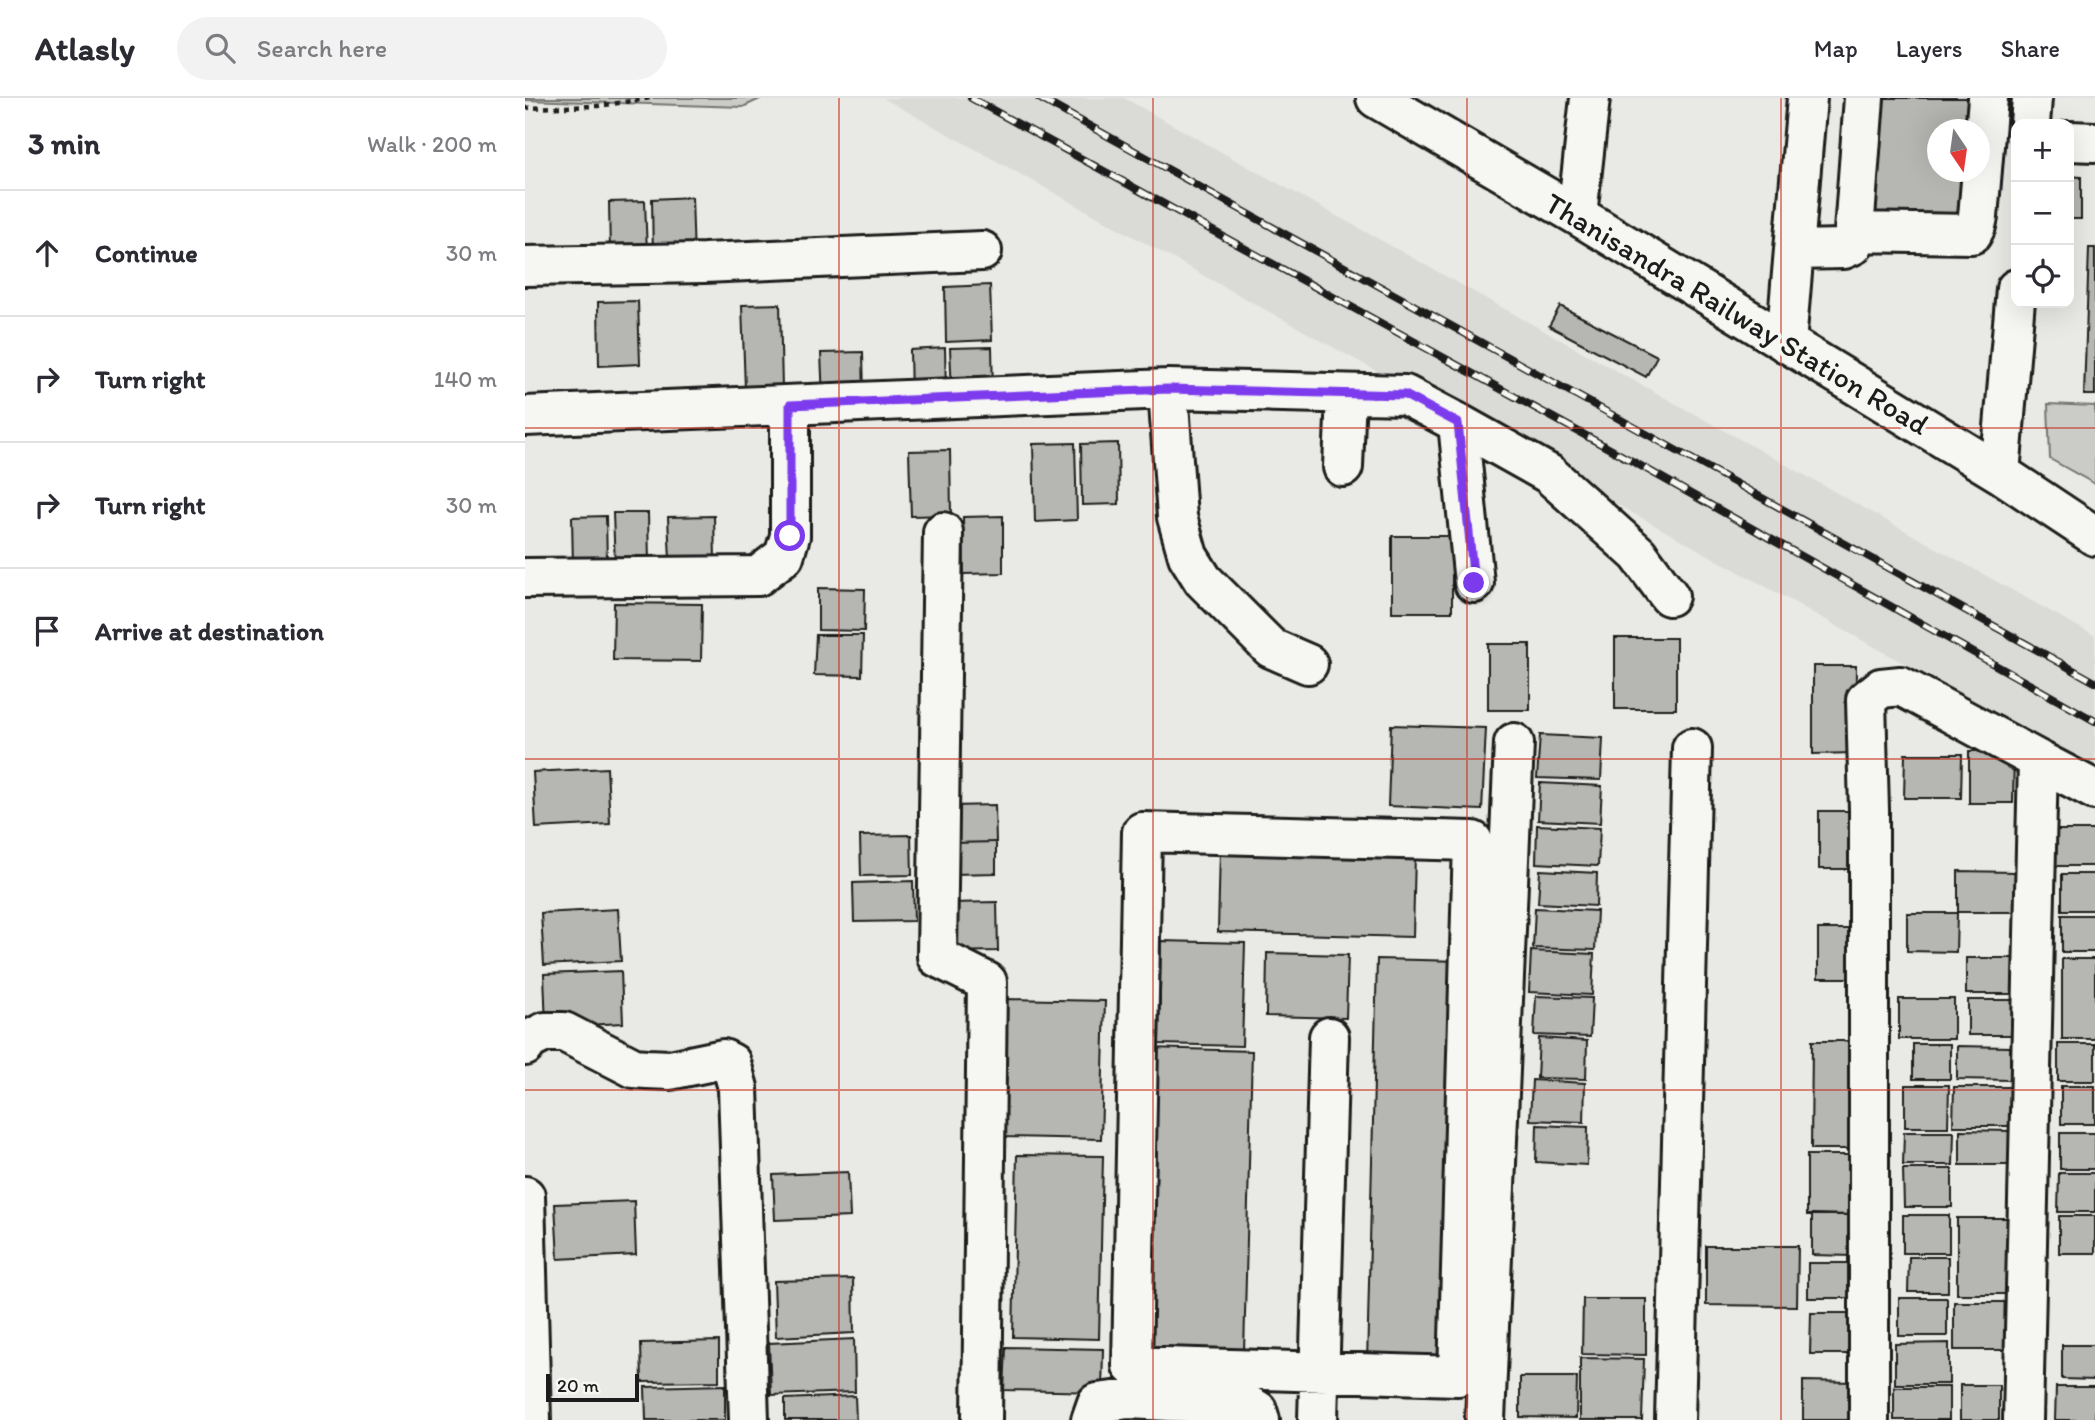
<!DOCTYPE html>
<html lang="en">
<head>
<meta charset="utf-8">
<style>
  body { margin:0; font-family:Itim,sans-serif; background:#f2f2f3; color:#2b2b33 }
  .controls { position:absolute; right:21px; top:21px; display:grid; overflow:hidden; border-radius:14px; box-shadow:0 7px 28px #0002 }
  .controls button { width:63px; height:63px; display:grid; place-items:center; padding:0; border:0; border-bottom:2px solid #e1e1e2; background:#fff; color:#2b2b33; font:35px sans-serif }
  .compass { position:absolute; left:1402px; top:21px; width:63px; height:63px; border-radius:50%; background:#fff; box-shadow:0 7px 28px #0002; rotate:167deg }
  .scale { position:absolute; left:21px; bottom:18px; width:93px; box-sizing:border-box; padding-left:7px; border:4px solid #1c1c1c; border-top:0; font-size:19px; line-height:24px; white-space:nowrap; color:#1c1c1c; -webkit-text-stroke:5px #f6f6f2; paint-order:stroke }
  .stop { position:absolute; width:21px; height:21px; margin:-16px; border:5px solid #7c3aed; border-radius:50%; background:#fff }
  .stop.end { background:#7c3aed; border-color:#fff; box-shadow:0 2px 7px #0008 }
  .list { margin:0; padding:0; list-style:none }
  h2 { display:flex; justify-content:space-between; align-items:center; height:91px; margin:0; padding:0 28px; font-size:30px }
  h2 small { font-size:23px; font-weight:400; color:#7c7c81 }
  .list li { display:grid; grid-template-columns:46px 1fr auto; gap:21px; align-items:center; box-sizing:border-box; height:126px; padding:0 28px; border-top:2px solid #e1e1e2 }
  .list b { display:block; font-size:26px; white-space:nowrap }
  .list em { font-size:23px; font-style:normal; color:#7c7c81 }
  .icon { flex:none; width:38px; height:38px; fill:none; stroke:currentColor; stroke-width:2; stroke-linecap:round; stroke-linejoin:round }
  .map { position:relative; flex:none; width:1570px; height:1322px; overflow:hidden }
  header { display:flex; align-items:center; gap:42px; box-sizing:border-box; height:98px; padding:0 35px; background:#fff; border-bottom:2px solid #e1e1e2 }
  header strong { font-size:33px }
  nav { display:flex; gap:38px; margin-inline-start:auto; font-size:24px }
  .search { width:490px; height:63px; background:#f2f2f3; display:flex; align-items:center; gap:18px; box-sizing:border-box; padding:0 24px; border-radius:38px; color:#7c7c81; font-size:26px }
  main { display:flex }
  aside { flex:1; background:#fff }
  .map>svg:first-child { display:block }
  .built { fill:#dadad6 }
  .green { fill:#cbcbc7; stroke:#747472; stroke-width:2 }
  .building { fill:#b6b6b3; stroke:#1c1c1c; stroke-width:2 }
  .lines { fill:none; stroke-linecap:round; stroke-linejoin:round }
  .minor-casing { stroke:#1c1c1c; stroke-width:44 }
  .path { stroke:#1c1c1c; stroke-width:4.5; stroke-dasharray:5 5; stroke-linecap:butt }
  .minor { stroke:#f6f6f2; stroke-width:38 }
  .rail-casing { stroke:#1c1c1c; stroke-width:8 }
  .rail { stroke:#f6f6f2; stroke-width:5; stroke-dasharray:16; stroke-linecap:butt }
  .route { stroke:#7c3aed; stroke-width:9 }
  .grid { fill:none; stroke:#c8321e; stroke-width:2; stroke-opacity:0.55 }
  .labels { text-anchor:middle; stroke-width:7; stroke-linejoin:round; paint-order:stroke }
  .street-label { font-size:30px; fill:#1c1c1c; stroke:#f6f6f2 }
</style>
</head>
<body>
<header>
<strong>Atlasly</strong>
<div class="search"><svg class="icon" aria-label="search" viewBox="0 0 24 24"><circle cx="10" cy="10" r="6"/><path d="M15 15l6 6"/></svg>Search here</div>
<nav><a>Map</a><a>Layers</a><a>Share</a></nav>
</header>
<main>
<aside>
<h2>3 min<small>Walk · 200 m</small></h2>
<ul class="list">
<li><svg class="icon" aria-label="ahead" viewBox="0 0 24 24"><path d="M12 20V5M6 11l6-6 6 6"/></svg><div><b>Continue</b></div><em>30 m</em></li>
<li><svg class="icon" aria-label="right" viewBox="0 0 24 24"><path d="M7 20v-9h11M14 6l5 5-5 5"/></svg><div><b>Turn right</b></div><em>140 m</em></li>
<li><svg class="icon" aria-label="right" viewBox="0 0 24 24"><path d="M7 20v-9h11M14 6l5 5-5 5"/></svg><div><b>Turn right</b></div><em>30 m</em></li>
<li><svg class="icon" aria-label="arrive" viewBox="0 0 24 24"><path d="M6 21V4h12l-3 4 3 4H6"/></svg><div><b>Arrive at destination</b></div></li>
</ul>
</aside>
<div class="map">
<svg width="1570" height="1322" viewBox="0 0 1570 1322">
  <rect width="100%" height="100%" fill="#e9e9e5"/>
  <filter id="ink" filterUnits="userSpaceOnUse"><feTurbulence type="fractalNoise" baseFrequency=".0143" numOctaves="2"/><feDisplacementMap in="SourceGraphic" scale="14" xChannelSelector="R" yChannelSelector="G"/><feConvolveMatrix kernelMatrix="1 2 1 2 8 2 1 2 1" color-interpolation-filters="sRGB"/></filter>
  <g filter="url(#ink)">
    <path class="built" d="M358 0H599L1570 538V671Z"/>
    <path class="green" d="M0 0H237L218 9 0 2Z
      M1523 306 1570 308V386L1525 361Z"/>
    <path class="building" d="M1359 0H1446L1444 32H1412V74H1441L1437 128 1350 122Z
      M1544 78 1556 79V121H1544Z
      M167 99 169 160 128 161 127 101Z
      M120 103 122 155 85 156 84 104Z
      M1564 150H1570V297H1559Z
      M465 187 467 242 421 244 420 189Z
      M113 203 115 266 74 268 73 204Z
      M255 206 257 290 220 291 217 207Z
      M1035 208 1132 258 1121 279 1024 228Z
      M467 249 468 294 427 295 425 250Z
      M420 250 421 296 386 297 385 252Z
      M338 254 339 300 298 301 296 255Z
      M550 345 552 422 510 424 508 346Z
      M593 345 594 406 557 407 556 346Z
      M425 352 426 417 386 418 384 353Z
      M88 415H123L124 466 90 468Z
      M81 418 82 467 48 468 47 419Z
      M189 418 190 461 145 462 143 419Z
      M478 418V475L439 476 438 419Z
      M867 438H927V514H867Z
      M293 490 340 491 339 533 293 532Z
      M89 505 177 506 176 563 88 562Z
      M291 537H338L337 578 289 577Z
      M1090 540H1151V611H1090Z
      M963 546H1005V612H963Z
      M1288 568H1331L1330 655 1288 656Z
      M866 627 961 630 957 712 863 708Z
      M1015 637 1078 640 1076 682 1012 680Z
      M1444 653H1489L1488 705H1444Z
      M1380 656H1437L1436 700H1379Z
      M82 670 85 726 11 730 8 674Z
      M1015 685 1077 688 1075 725 1013 722Z
      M470 707 471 744 426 745V708Z
      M1294 713H1335V771H1294Z
      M1012 727 1075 730 1073 768 1011 765Z
      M1531 732H1570V768H1531Z
      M386 737 387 777 336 778 335 738Z
      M471 744V775L428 776 427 745Z
      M695 751 890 755 888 839 693 834Z
      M1015 772 1072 775 1071 808 1013 805Z
      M1433 773 1490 774V814H1433Z
      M1537 776H1570V812H1537Z
      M388 783 389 823 329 824 328 785Z
      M472 804 473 853 424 854V805Z
      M1010 810 1072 813 1070 852 1008 850Z
      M93 811 96 863 19 867 16 815Z
      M1382 815H1432L1431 854 1382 853Z
      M1537 817H1570V854H1537Z
      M1293 831H1333V880H1293Z
      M636 843 720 845 717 948 634 946Z
      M1006 853 1069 856 1067 897 1004 894Z
      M742 855 823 857 821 920 741 918Z
      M1441 860H1491V896H1441Z
      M852 861 937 863 927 1268 842 1266Z
      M1537 861H1570V941H1537Z
      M96 873 98 925 21 929 19 876Z
      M1011 898 1067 900 1065 939 1009 937Z
      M480 901 580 903 576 1041 477 1039Z
      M1374 901H1429V941H1374Z
      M1443 902H1493L1492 937H1443Z
      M1014 940 1062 943 1061 981 1012 980Z
      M1287 943H1333L1332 1051H1286Z
      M1388 946H1425V981H1388Z
      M1533 946H1570V983H1533Z
      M1432 948 1485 949V982L1432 981Z
      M625 950 727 953 719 1254 618 1251Z
      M1007 982 1060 985 1059 1024 1005 1022Z
      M1380 987H1424L1423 1029H1380Z
      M1536 988H1570V1026H1536Z
      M1429 989H1488L1487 1028H1428Z
      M1012 1027 1063 1029 1062 1067 1011 1064Z
      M1435 1032 1486 1033V1067H1435Z
      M1379 1034H1429L1428 1067H1378Z
      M1535 1035H1570V1071H1535Z
      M492 1057 578 1058 574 1241 488 1239Z
      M1282 1057H1329L1328 1117H1282Z
      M1378 1071H1427V1109H1379Z
      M323 1074 325 1119 250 1122 248 1077Z
      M1534 1075H1570V1114H1533Z
      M109 1103 111 1157 33 1161 30 1106Z
      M1287 1116 1328 1117V1158L1287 1157Z
      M1378 1117H1424V1155H1378Z
      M1534 1118H1570V1155H1534Z
      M1432 1120H1485V1196H1432Z
      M1181 1148H1273L1272 1208 1181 1207Z
      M1384 1159H1423V1194H1383Z
      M1283 1165H1327V1200H1283Z
      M328 1181 329 1235 251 1239 249 1183Z
      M1374 1200H1422V1238H1374Z
      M1058 1201H1121V1257L1057 1256Z
      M1429 1204H1481V1252H1429Z
      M1286 1215H1326V1256H1285Z
      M329 1241 330 1294 246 1297 244 1245Z
      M194 1243V1283L117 1284 116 1245Z
      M1424 1245V1286H1370V1246Z
      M1537 1247H1570V1282L1537 1281Z
      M481 1249 578 1251 577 1294 479 1292Z
      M1055 1260 1119 1261 1117 1322H1055Z
      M995 1279H1052L1051 1320 995 1319Z
      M1278 1283 1331 1284 1330 1322H1278Z
      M200 1287V1322H121L120 1289Z
      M1435 1287H1474V1322H1435Z
      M1369 1289H1424V1322H1369Z
      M1531 1289H1570V1322H1530Z
      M330 1298 331 1322H260V1301Z"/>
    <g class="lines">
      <defs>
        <path id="minor" d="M851 0 1052 117 1475 375 1570 438
          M1505 26 1507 0
          M1544 43 1570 44
          M1052 117 1065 0
          M1330 134 1447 136 1451 128 1453 119 1463 0
          M1269 152 1319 151 1328 147 1339 0
          M0 168 179 165 457 153
          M1261 245 1282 0
          M643 291 652 419 663 458 678 482 746 550 783 566
          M0 318 643 291 880 297 933 325 949 485
          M933 325 1024 376 1113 456 1144 498
          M818 369 821 296
          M1475 375 1491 191
          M418 434 412 859 462 884 457 1322
          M0 480 233 478 259 458 265 438V308
          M1513 662 1570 692
          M617 734 948 743 933 1278 607 1268Z
          M0 948 2 943 20 934H39L109 970 122 971 145 972 198 961 206 965 213 990 224 1322
          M0 1098 6 1322
          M566 1322 572 1305 604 1301 723 1307 732 1312 735 1322
          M793 1322 804 939
          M960 1322 989 645
          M1150 1322 1167 650
          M1344 1322V712L1341 602 1356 590 1376 588 1513 662 1498 1322"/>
      </defs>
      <use href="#minor" class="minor-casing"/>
      <path class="path" d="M0 10 73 8 126 0"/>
      <use href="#minor" class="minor"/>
      <defs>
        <path id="rail" d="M446 0 1116 368 1570 623
          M514 0 1570 584"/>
      </defs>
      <use href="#rail" class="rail-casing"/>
      <use href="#rail" class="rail"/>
    </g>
  </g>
  <g class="lines" filter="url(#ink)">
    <path class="route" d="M265 438V307L643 291 880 297 933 325 949 485"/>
  </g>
  <path class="grid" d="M314 0V1322M628 0V1322M942 0V1322M1256 0V1322M0 330H1570M0 661H1570M0 992H1570"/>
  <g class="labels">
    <g class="street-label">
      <text transform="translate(1212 216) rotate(31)" y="10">Thanisandra Railway Station Road</text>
    </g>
  </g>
</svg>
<div class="controls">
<button>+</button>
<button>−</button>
<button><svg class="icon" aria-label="locate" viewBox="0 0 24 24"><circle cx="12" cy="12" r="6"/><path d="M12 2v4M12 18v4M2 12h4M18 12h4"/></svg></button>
</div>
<svg class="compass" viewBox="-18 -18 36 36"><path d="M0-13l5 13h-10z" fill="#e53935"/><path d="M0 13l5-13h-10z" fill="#7c7c81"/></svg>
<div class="scale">20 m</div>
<div class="stop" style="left:265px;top:438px"></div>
<div class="stop end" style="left:949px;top:485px"></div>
</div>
</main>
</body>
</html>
